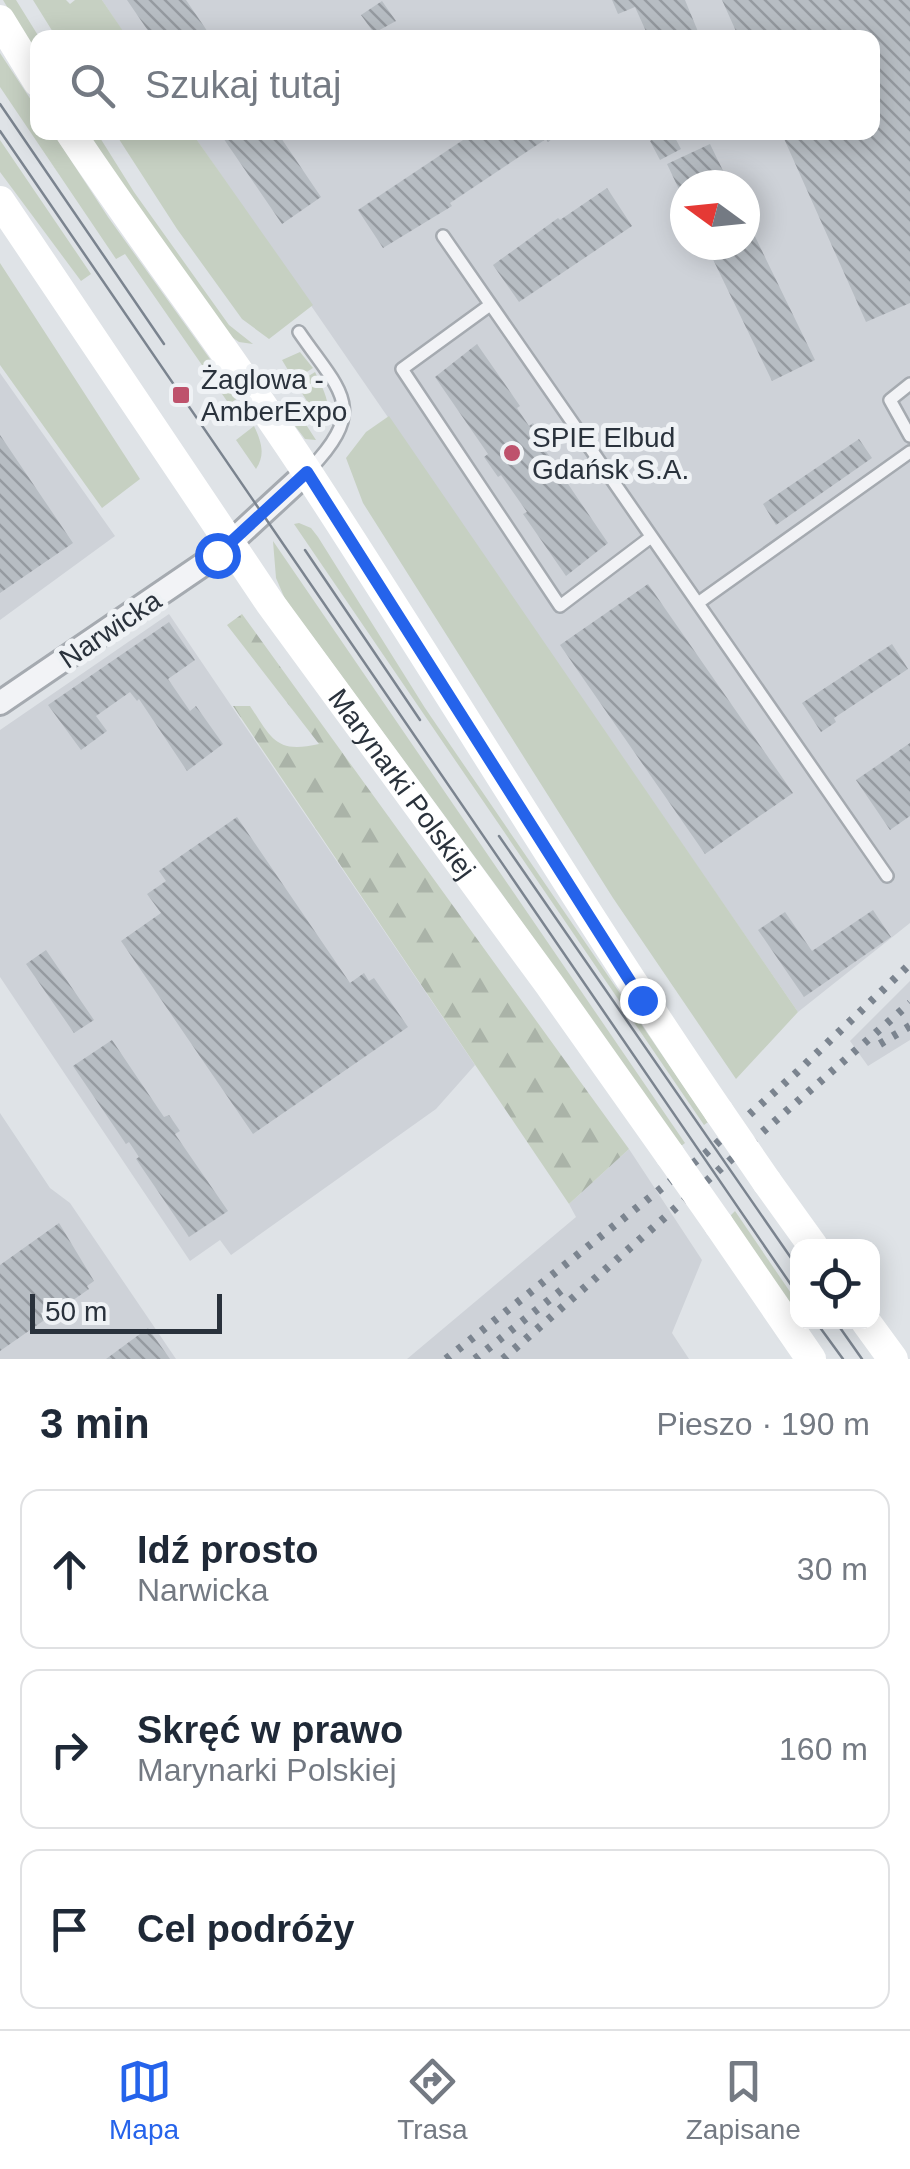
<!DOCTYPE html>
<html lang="pl">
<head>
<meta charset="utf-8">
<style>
  body { margin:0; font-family:Arial,sans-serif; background:#f6f6f7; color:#1f2937 }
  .controls { position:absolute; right:30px; bottom:30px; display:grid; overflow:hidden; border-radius:20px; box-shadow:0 5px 25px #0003 }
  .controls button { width:90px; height:90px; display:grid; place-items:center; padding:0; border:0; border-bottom:2px solid #e0e1e3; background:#fff; color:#1f2937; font:50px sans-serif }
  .compass { position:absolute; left:670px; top:170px; width:90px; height:90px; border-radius:50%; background:#fff; box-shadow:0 5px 25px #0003; rotate:285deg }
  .scale { position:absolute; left:30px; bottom:25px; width:192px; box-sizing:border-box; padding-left:10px; border:5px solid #2a323c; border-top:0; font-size:28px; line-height:35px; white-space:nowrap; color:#2a323c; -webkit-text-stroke:8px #eff2f5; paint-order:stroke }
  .stop { position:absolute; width:30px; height:30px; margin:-22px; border:8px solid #2563eb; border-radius:50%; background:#fff }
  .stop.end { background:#2563eb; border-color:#fff; box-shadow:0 2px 10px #0008 }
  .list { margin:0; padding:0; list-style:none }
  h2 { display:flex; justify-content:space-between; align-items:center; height:130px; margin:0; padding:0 40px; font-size:42px }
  h2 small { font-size:32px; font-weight:400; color:#747a83 }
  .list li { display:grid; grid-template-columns:65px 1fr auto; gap:30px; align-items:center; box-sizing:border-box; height:160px; margin:0 20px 20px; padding:0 20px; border:2px solid #e0e1e3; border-radius:20px }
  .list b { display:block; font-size:38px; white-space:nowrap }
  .list p { margin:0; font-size:32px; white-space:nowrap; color:#747a83 }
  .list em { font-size:32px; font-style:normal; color:#747a83 }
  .icon { flex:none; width:55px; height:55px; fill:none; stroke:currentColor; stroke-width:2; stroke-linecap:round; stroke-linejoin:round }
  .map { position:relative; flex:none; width:910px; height:1359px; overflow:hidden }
  .search { position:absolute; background:#fff; box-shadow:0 5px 25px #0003; left:30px; right:30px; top:30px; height:110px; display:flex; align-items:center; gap:25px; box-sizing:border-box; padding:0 35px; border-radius:20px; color:#747a83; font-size:38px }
  .sheet { height:670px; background:#fff }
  nav { display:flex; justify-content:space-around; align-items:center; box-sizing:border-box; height:140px; border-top:2px solid #e0e1e3; background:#fff; font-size:28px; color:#747a83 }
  nav a { display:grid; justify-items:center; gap:5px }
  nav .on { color:#2563eb }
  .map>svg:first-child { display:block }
  .built { fill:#ced2d8; fill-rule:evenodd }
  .grass { fill:#c6d0c2 }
  .forest { fill:url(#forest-firs) }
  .building { fill:url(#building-back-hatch) }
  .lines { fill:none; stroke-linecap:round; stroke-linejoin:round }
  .lane-casing { stroke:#a5aab0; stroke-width:16 }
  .street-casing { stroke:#a5aab0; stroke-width:28 }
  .lane { stroke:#f2f3f6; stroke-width:11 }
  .street { stroke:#f2f3f6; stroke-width:22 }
  .secondary { stroke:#fff; stroke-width:30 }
  .tram { stroke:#7b848f; stroke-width:2.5 }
  .rail { stroke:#7b848f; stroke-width:8; stroke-dasharray:5 10; stroke-linecap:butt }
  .secondary-bridge { stroke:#fff; stroke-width:30 }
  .route { stroke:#2563eb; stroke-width:12 }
  .poi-dot { fill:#be526c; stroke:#eff2f5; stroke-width:4 }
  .labels { text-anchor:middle; stroke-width:10; stroke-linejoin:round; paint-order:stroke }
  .poi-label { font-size:28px; fill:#2a323c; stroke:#eff2f5; text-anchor:start }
  .street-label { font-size:28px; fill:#2a323c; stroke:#eff2f5 }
</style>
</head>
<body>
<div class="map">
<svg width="910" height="1359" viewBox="0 0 910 1359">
  <defs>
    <pattern id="forest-firs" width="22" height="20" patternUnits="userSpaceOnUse" patternTransform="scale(2.5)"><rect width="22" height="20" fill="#c6d0c2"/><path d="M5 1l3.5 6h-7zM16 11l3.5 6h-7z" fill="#aab3a8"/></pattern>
    <pattern id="building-back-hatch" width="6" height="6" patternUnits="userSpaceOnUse" patternTransform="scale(2.5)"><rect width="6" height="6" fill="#b7bdc3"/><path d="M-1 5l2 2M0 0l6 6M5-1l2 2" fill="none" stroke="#959aa0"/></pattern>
  </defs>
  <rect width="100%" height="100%" fill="#dfe3e7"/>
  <path class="built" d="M102 0H910V923L798 1012 192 133 872 132V38H127ZM685 185H745V245H685Z
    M0 373 115 536 0 620Z
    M169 614 475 1065 436 1109 231 1255 220 1240 190 1261 0 977V730Z
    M910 981V1040L868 1066 850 1041Z
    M0 1113 50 1188 70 1203 176 1359H0Z
    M629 1149 702 1260 672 1333 689 1359H407L576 1217 569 1204Z"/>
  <path class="grass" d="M3 0H16L39 37 37 57Z
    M33 0H66L70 4 75 0H102L127 37H56Z
    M0 53 37 109 38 132 53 133 108 217 238 398 229 404 125 254 116 259 0 87Z
    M85 133H97L134 192 229 325 253 344 239 342 226 333Z
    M115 133H192L313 305 269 339 242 319 177 229Z
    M0 140 91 274 81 281 0 172Z
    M0 263 140 479 102 508 0 365Z
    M300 352 313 368 294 380 282 360Z
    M315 372C325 393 333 406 325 429L296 384Z
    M292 403 316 440 305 439 283 410Z
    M389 416 798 1012 736 1079 613 898 363 503 346 458 366 432Z
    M254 426C261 441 266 454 256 469L236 440Z
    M299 523 311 528 318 537 425 708 708 1122 704 1125 294 524Z
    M273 541 685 1143 681 1146 497 887 285 599 276 578Z
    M735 1211 797 1302V1316L729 1217Z"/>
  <path class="forest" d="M242 614 629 1149 569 1204 233 706H250C272 739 276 754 319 744L227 625Z"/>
  <path class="building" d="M127 0H186L212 38H153Z
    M612 0H685L699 34 691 38H649L635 7 618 14Z
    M722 0H910V303L866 322 781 132H872V38H739Z
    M382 1 396 21 374 33 361 15Z
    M219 132H277L321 197 282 224Z
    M475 132H561L548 142 546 139 450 203 452 206 383 248 358 210Z
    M666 132H672L681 149 660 160 650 141Z
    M710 144 730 185H685V202L667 164Z
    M607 188 632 226 519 302 493 265 558 218 560 220Z
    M745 216 815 360 772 381 706 245H745Z
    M477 344 520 406 517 408 529 426 533 423 546 445 543 447 608 543 566 576 523 514 527 512 501 475 498 477 484 457 488 454 435 377Z
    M0 435 73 543 0 593Z
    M859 439 872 458 776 525 763 504Z
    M648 584 793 793 705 854 560 645Z
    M169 622 195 660 168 679 190 711 196 706 223 744 187 771 139 699 137 701 130 692 96 716 107 731 81 750 48 705Z
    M892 644 908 669 834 718 836 722 821 732 802 703Z
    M910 743V816L890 830 856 780Z
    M237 817 350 983 364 973 369 981 374 978 408 1027 253 1134 121 941 161 913 147 894 166 881 159 871Z
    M873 910 891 937 804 997 758 930 785 912 812 951Z
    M46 950 94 1020 74 1033 26 964Z
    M112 1040 164 1117 169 1115 180 1131 175 1134 228 1211 189 1237 136 1159 139 1157 129 1142 126 1144 73 1066Z
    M59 1223 94 1281 87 1286 89 1289 0 1351V1265Z
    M148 1328 170 1359H106Z"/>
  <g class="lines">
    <defs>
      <path id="lane" d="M443 236 887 876
        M490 305 402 369 560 606 651 537
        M299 332C340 392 369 407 310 469
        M910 384 890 400 910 436
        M698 603 910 452"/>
      <path id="street" d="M0 703 217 555 307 472"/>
    </defs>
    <use href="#lane" class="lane-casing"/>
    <use href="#street" class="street-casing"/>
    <use href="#lane" class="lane"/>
    <use href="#street" class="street"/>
    <g class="secondary">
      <path d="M0 20 38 82"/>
      <path d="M70 132C147 248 233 358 309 475 447 686 576 903 719 1112"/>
      <path id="s1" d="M0 201 270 603 549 984 670 1155"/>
      <path d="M767 1182 813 1246"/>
      <path d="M719 1225 811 1359"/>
      <path d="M866 1322 893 1359"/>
    </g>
    <path class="tram" d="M0 104 164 344
      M0 131 798 1295
      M305 550 420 720
      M499 836 798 1268
      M816 1322 843 1359
      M836 1322 862 1359"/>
    <path class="rail" d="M880 1044 910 1026
      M446 1359 706 1153 796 1073 910 964
      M475 1359 564 1288
      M503 1359 910 1003"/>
    <path class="secondary-bridge" d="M719 1112 767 1182
      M670 1155 719 1225"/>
  </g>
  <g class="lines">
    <path class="route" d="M217 555 307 472 642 1000"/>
  </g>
  <g class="poi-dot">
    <rect x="171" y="385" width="20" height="20" rx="5"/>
    <circle cx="512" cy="453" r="10"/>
  </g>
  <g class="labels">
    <g class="poi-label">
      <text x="201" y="389">Żaglowa -<tspan x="201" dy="32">AmberExpo</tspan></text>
      <text x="532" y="447">SPIE Elbud<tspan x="532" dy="32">Gdańsk S.A.</tspan></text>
    </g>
    <g class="street-label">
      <text transform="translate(110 629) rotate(-34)" y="10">Narwicka</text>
      <text dy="10" stroke="none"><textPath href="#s1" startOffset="708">Marynarki Polskiej</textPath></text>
    </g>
  </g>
</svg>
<div class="controls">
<button><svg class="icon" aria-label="locate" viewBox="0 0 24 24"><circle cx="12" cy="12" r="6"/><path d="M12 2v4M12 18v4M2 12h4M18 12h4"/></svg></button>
</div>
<svg class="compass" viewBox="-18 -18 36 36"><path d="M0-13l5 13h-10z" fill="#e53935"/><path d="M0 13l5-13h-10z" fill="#747a83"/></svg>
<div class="scale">50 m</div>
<div class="stop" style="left:217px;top:555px"></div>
<div class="stop end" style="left:642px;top:1000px"></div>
<div class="search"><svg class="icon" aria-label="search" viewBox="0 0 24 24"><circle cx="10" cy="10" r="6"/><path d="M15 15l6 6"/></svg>Szukaj tutaj</div>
</div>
<section class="sheet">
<h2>3 min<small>Pieszo · 190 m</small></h2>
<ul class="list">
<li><svg class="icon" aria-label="ahead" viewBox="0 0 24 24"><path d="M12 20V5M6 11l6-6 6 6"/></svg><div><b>Idź prosto</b><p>Narwicka</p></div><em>30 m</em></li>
<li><svg class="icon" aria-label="right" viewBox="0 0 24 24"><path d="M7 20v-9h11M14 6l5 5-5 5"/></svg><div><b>Skręć w prawo</b><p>Marynarki Polskiej</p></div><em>160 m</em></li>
<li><svg class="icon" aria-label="arrive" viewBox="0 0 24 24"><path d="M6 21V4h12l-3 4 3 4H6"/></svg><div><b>Cel podróży</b></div></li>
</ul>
</section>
<nav>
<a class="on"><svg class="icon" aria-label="map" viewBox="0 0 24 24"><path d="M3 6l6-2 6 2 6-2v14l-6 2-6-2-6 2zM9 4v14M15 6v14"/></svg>Mapa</a>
<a><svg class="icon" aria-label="directions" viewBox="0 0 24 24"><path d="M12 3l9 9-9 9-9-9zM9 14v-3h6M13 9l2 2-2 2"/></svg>Trasa</a>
<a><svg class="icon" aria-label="saved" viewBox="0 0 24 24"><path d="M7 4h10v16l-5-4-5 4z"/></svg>Zapisane</a>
</nav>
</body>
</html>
